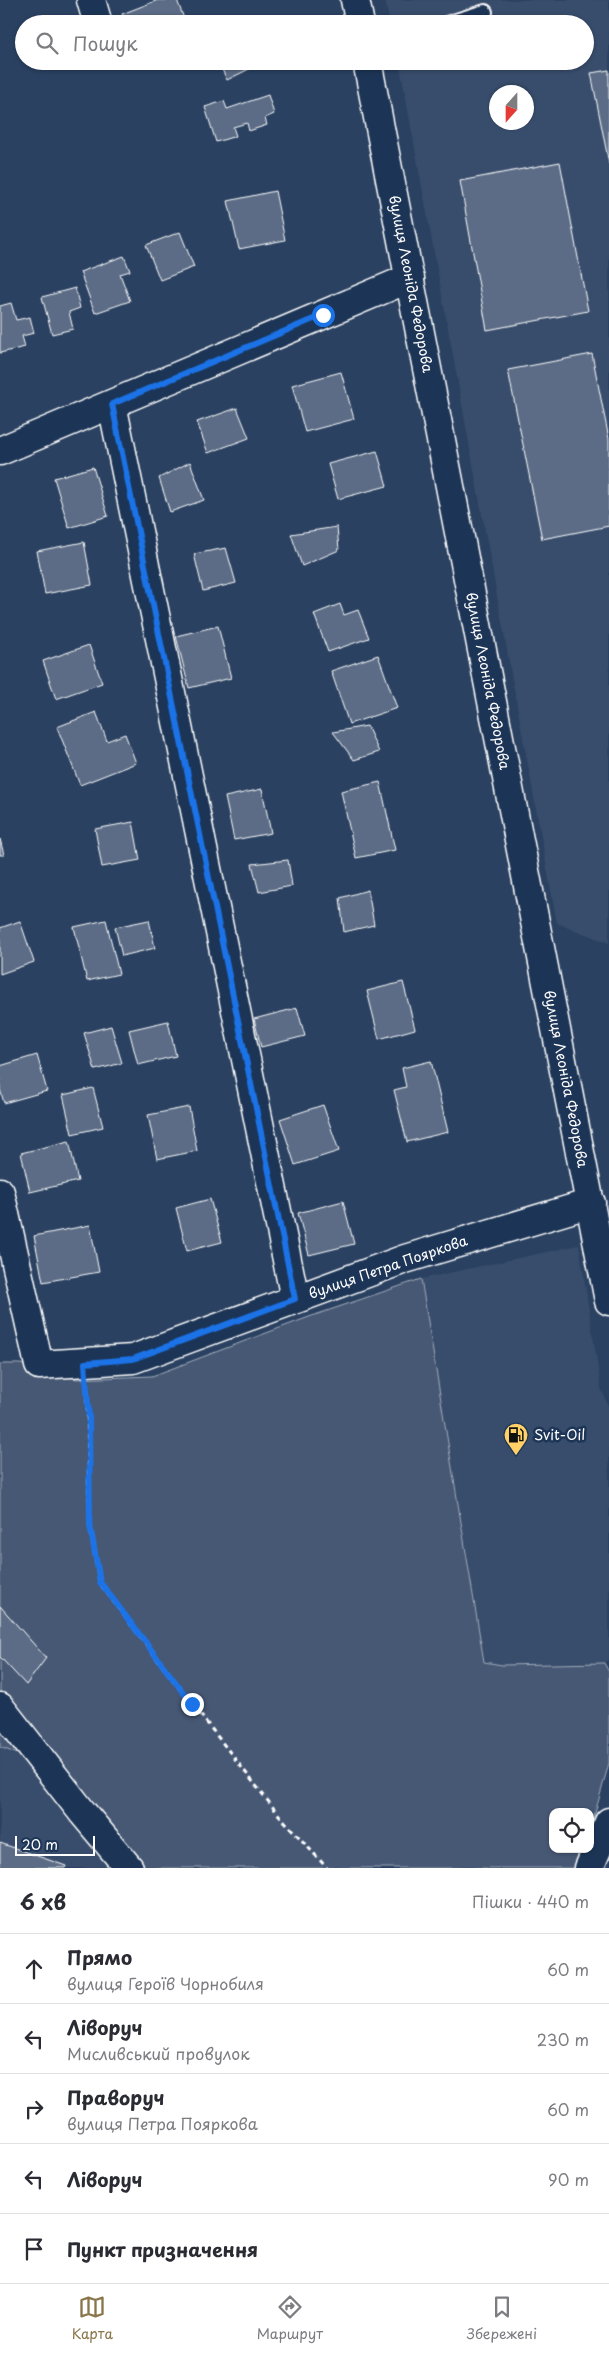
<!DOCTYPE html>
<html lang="uk">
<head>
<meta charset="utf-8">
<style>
  body { margin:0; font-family:"Playpen Sans",sans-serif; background:#f2f2f3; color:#2b2b33 }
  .controls { position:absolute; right:15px; bottom:15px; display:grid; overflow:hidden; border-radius:10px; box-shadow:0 1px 4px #0004 }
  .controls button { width:45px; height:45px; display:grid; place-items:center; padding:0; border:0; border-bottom:1px solid #e1e1e2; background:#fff; color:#2b2b33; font:25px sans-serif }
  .compass { position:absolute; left:489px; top:85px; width:45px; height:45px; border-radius:50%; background:#fff; box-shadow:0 1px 4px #0004; rotate:201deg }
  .scale { position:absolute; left:15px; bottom:12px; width:80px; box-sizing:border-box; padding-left:5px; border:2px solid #fff; border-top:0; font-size:14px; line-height:18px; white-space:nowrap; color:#fff; -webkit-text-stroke:4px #1d3557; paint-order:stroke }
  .stop { position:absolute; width:15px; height:15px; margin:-11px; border:4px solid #1a73e8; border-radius:50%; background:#fff }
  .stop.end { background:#1a73e8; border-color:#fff; box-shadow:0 1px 5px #0008 }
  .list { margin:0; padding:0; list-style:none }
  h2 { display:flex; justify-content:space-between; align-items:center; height:65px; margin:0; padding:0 20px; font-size:21px }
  h2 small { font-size:16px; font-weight:400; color:#7c7c81 }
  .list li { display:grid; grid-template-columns:32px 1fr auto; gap:15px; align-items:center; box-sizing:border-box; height:70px; padding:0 20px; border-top:1px solid #e1e1e2 }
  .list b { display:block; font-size:19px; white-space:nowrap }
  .list p { margin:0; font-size:16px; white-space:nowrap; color:#7c7c81 }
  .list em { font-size:16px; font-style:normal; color:#7c7c81 }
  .icon { flex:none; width:28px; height:28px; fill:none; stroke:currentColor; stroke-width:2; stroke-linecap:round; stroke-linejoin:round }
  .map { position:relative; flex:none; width:609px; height:1868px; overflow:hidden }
  .search { position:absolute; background:#fff; box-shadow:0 1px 4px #0004; left:15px; right:15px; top:15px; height:55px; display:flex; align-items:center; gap:12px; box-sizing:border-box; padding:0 18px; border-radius:28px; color:#7c7c81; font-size:19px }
  .sheet { height:415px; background:#fff }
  nav { display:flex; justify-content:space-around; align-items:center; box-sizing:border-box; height:70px; border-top:1px solid #e1e1e2; background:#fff; font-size:14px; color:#7c7c81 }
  nav a { display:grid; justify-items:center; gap:2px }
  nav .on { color:#8a764a }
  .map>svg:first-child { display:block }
  .built { fill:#394e6c; fill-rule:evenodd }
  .green { fill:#465975; stroke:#a2acba }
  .building { fill:#5b6c86; stroke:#fff }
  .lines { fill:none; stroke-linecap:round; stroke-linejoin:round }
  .lane-casing { stroke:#fff; stroke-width:18 }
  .street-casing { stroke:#fff; stroke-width:31 }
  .secondary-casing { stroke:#fff; stroke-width:31 }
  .path { stroke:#fff; stroke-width:3; stroke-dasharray:5 4; stroke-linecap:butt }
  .lane { stroke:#1d3557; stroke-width:14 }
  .street { stroke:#1d3557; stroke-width:28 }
  .secondary { stroke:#1d3557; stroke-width:28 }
  .route { stroke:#1a73e8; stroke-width:6 }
  .labels { text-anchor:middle; stroke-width:5; stroke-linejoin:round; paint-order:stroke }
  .street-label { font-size:14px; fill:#fff; stroke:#1d3557 }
  .poi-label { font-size:14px; fill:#fff; stroke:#1d3557; text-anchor:start }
</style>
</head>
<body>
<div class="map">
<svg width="609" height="1868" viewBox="0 0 609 1868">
  <rect width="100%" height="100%" fill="#2a4161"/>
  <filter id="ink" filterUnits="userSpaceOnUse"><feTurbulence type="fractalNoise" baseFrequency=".02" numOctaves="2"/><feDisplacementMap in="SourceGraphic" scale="10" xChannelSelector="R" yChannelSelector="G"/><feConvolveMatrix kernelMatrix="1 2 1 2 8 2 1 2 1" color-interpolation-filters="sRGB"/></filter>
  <g filter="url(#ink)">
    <path class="built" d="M385 0H609V943L557 923 399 61H585V24H390ZM496 92H526V122H496Z
      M579 1245 601 1388 609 1408V1659L604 1663 502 1665 484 1662 421 1279Z
      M0 1747 45 1765 129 1868H0Z"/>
    <path class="green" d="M421 1279 484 1662 502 1665 604 1663 609 1672V1763L590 1831V1812H553V1849H585L580 1868H129L45 1765 0 1747V1364H20L77 1379 152 1376 309 1317Z"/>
    <path class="building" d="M158 0H177L186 24H126L122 14Z
      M218 61H265L227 80Z
      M609 70V164L591 73Z
      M268 95 274 114 265 118 267 125 249 131 247 123 233 127 236 136 216 142 205 107 224 101 227 109Z
      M560 162 588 311 487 330 460 181Z
      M275 191 285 240 239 249 228 201Z
      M180 232 194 267 160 280 146 245Z
      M124 256 130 271 120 274 130 301 95 313 80 272Z
      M75 288 80 308 69 312 73 329 52 334 42 297Z
      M11 303 16 320 30 317 34 333 22 336 25 347 0 353V306Z
      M592 354 609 439V526L542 539 508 370Z
      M341 372 354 419 305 432 292 385Z
      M237 408 249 438 208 453 197 422Z
      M377 451 387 486 338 499 328 464Z
      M190 462 204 500 170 512 159 478Z
      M93 467 108 516 69 528 54 478Z
      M337 527 339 550 302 566 291 534Z
      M84 542 92 585 45 594 37 551Z
      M226 548 236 583 203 591 194 554Z
      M340 604 344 615 358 610 369 638 328 652 314 614Z
      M218 626 231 678 189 688 176 636Z
      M89 645 102 683 56 699 43 661Z
      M378 655 397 708 349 724 331 671Z
      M96 712 107 741 125 734 136 763 80 785 57 727Z
      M367 726 379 752 354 760 333 732Z
      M380 782 395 850 356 858 341 791Z
      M262 789 271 833 234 840 225 797Z
      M133 822 140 860 102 867 95 829Z
      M0 839 4 855H0Z
      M288 860 292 886 259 892 252 864Z
      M368 890 374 925 344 932 340 898Z
      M106 920 119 974 87 981 74 927Z
      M149 920 155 948 122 956 115 927Z
      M20 921 34 962 0 974V928Z
      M403 982 415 1029 379 1039 367 991Z
      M297 1008 305 1036 261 1047 254 1019Z
      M168 1021 176 1056 138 1065 129 1030Z
      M111 1026 122 1063 95 1070 84 1033Z
      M37 1055 47 1091 4 1103 0 1089V1066Z
      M431 1061 448 1132 407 1142 394 1090 406 1087 402 1068Z
      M93 1088 103 1127 72 1134 63 1095Z
      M323 1105 339 1151 295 1165 280 1119Z
      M189 1107 197 1151 157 1159 148 1115Z
      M69 1141 78 1181 30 1192 21 1153Z
      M210 1199 222 1242 187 1251 176 1208Z
      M343 1201 354 1244 309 1255 298 1213Z
      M90 1225 99 1272 43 1282 34 1236Z
      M0 1606 46 1658 26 1685 0 1657Z
      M0 1843 66 1866 65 1868H0Z"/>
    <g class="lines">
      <defs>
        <path id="lane" d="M446 24 485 12"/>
        <path id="street" d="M91 0 98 24
          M112 404 295 1299
          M0 451 410 278
          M0 1192 39 1365 133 1359 405 1259 591 1203
          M589 1868 609 1822"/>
        <path id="secondary" d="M355 0 360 24
          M367 61 609 1301
          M0 1707 83 1813 129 1868"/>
      </defs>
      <use href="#lane" class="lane-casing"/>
      <use href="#street" class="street-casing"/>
      <use href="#secondary" class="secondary-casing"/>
      <path class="path" d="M87 1389 90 1525 100 1583 192 1704 279 1815 327 1868"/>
      <use href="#lane" class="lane"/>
      <use href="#street" class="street"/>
      <use href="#secondary" class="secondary"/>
    </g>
  </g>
  <g class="lines" filter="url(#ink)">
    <path class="route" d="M192 1704 100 1582 90 1525 89 1419 85 1363 133 1359 295 1299 112 404 323 315"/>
  </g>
  <defs>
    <symbol id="fuel-pin" viewBox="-11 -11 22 30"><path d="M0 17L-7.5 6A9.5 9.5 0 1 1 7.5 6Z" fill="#ffd166" stroke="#1d3557"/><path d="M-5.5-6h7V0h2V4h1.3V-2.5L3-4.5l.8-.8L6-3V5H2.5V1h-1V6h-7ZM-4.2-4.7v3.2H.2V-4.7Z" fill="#111"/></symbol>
  </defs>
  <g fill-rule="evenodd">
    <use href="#fuel-pin" x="502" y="1421" width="28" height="38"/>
  </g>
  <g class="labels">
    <g class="street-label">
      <text transform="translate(411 284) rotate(79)" y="5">вулиця Леоніда Федорова</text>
      <text transform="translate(488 681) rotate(79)" y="5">вулиця Леоніда Федорова</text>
      <text transform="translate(566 1079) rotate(79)" y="5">вулиця Леоніда Федорова</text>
      <text transform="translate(388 1267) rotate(-19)" y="5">вулиця Петра Пояркова</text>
    </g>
    <g class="poi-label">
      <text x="534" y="1440">Svit-Oil</text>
    </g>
  </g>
</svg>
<div class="controls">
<button><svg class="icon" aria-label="locate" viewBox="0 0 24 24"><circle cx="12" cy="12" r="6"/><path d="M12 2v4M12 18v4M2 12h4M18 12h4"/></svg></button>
</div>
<svg class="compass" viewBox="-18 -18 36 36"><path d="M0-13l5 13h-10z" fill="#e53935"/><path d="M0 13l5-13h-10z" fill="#7c7c81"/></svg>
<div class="scale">20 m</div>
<div class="stop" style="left:323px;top:315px"></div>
<div class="stop end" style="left:192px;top:1704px"></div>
<div class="search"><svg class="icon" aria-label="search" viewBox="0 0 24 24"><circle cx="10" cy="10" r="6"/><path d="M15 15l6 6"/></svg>Пошук</div>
</div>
<section class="sheet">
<h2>6 хв<small>Пішки · 440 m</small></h2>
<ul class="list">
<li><svg class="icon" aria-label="ahead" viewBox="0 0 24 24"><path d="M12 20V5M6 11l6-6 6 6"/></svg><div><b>Прямо</b><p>вулиця Героїв Чорнобиля</p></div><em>60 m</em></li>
<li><svg class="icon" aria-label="left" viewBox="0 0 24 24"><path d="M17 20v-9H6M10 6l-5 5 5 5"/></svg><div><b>Ліворуч</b><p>Мисливський провулок</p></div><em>230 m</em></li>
<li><svg class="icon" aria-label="right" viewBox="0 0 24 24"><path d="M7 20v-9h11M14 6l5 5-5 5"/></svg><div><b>Праворуч</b><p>вулиця Петра Пояркова</p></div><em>60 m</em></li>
<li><svg class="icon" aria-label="left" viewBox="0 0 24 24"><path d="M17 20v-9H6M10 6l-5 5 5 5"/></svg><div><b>Ліворуч</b></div><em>90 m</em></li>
<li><svg class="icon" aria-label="arrive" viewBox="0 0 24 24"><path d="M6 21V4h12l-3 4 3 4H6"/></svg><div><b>Пункт призначення</b></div></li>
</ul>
</section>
<nav>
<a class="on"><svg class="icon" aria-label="map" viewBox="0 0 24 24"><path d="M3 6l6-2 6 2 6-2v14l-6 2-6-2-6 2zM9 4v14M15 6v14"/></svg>Карта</a>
<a><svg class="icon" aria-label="directions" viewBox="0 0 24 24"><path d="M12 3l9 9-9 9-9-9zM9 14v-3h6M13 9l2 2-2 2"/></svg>Маршрут</a>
<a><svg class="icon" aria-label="saved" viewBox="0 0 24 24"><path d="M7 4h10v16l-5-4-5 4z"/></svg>Збережені</a>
</nav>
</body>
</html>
